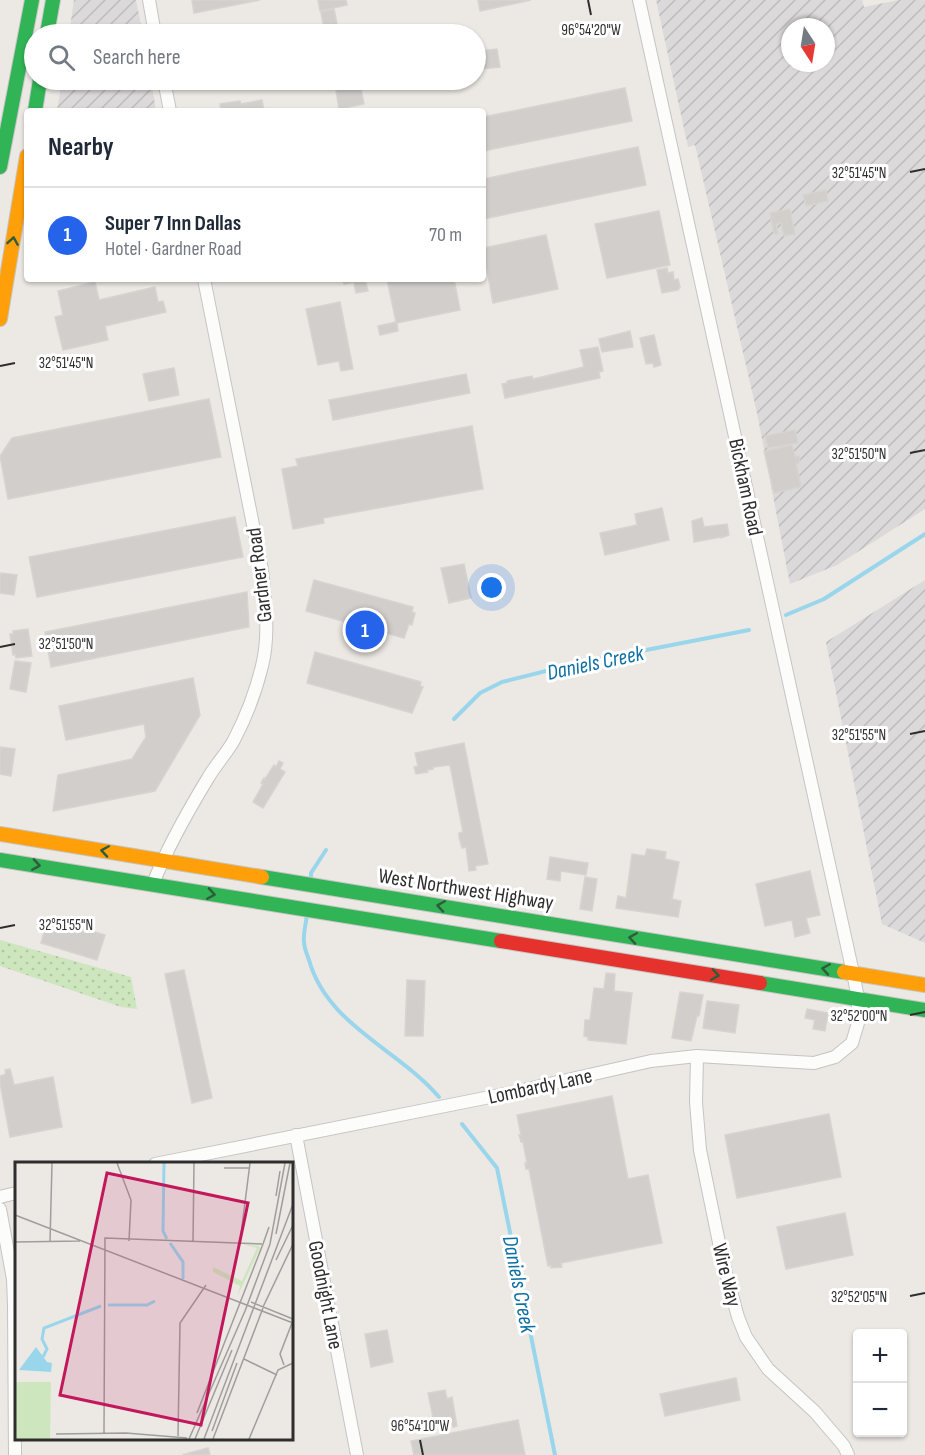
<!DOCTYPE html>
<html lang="en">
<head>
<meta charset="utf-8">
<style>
  body { margin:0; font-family:"Sofia Sans Condensed",sans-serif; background:#f6f6f7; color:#1f2937 }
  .controls { position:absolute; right:18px; bottom:18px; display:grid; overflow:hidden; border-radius:6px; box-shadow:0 2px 4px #0004 }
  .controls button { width:54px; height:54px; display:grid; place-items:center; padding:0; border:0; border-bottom:2px solid #e0e1e3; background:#fff; color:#1f2937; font:30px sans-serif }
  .compass { position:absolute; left:781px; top:18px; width:54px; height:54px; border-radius:50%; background:#fff; box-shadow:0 2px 4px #0004; rotate:168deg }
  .you { position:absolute; left:492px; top:588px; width:21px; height:21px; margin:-15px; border:4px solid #fff; border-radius:50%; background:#1a73e8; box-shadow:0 0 0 9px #1a73e833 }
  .badge { display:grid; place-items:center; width:39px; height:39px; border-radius:50%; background:#2563eb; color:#fff; font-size:20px; font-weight:700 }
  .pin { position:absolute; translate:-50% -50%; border:3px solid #fff; box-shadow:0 2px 6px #0006 }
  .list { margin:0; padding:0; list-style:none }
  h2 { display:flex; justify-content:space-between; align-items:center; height:78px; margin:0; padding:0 24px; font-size:26px }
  h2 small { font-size:20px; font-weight:400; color:#747a83 }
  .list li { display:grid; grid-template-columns:39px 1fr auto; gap:18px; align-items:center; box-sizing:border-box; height:96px; padding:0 24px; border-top:2px solid #e0e1e3 }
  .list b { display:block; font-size:22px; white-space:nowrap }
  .list p { margin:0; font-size:20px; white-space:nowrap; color:#747a83 }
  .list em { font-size:20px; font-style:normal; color:#747a83 }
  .icon { flex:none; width:33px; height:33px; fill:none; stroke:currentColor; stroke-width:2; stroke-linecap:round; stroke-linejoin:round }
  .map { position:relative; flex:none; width:925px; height:1455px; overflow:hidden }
  .search { position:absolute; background:#fff; box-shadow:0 2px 4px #0004; left:24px; top:24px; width:462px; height:66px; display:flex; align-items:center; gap:15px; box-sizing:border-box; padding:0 21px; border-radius:33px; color:#747a83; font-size:22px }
  .panel { position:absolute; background:#fff; box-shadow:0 2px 4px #0004; left:24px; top:108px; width:462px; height:174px; border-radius:6px }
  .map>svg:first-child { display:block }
  .industrial { fill:url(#industrial-furrows); fill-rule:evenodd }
  .grass { fill:url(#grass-dots) }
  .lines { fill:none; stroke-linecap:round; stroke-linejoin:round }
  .stream { stroke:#99d6ec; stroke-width:4 }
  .building { fill:#d1cecb; stroke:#d7d4d0; stroke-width:1.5 }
  .street-casing { stroke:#c5c4c5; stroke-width:14 }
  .fast-casing { stroke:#c6c5c4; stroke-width:16 }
  .slow-casing { stroke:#c6c5c4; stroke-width:16 }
  .jam-casing { stroke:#c6c5c4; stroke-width:16 }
  .street { stroke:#fcfcfb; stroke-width:12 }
  .fast { stroke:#30b455; stroke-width:14 }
  .slow { stroke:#ff9f0a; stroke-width:14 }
  .jam { stroke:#e5322d; stroke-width:14 }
  .oneway { stroke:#2f5d3c }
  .ticks { fill:none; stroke:#2e2e2e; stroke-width:2 }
  .labels { text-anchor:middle; stroke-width:6; stroke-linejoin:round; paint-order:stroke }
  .street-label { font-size:21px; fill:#2e2e2e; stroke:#fff }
  .water-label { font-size:22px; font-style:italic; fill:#0d6fa3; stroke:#fff }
  .inset-river { fill:none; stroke:#99d6ec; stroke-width:3 }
  .inset-road { fill:none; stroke:#a09e9b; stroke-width:1.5 }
  .view { fill:#c2185b; fill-opacity:0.15; stroke:#c2185b; stroke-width:3 }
  .inset-edge { fill:none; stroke:#2e2e2e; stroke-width:3 }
  .ticks-label { font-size:15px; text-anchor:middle; fill:#2e2e2e; stroke:#fff; stroke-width:6; stroke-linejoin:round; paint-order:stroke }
</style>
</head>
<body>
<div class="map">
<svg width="925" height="1455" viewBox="0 0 925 1455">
  <defs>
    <pattern id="industrial-furrows" width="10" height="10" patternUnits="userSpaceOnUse" patternTransform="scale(1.5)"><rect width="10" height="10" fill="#dcd9db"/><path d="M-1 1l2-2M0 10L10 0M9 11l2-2" fill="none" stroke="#bdbbbc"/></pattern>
    <pattern id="grass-dots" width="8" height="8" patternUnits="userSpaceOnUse" patternTransform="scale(1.5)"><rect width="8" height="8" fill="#cee6be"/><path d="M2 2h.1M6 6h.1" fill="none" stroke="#b1c6a4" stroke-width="1.8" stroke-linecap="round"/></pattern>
  </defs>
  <rect width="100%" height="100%" fill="#ece8e4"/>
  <path class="industrial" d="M74 0H136L143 34H69Z
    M656 0H862L864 7 899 0H925V509L837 565 790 584 757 413 695 145 688 147ZM790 27H826V63H790Z
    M62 80H151L156 111H57Z
    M925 580V943L882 924 826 642Z"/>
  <path class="grass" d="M0 940 131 977 137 1009 121 1007 0 966Z"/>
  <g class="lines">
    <path class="stream" d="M786 615 824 599 925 534
      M454 719 480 693 502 682 574 664 749 630
      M311 878V873L326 850
      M307 915C306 923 303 934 304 942 304 948 307 954 309 960 327 1025 398 1049 439 1097
      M462 1124 497 1168 555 1455"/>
  </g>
  <path class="building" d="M192 0H260L194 13Z
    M318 0H346L347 5 320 11Z
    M478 0H531L480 11Z
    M334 9 339 34H325L321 12Z
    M497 49 500 67 481 69 478 51Z
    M360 85 364 104 339 109 336 90Z
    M625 88 632 121 483 151V117Z
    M262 100 264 111H221L220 104 240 101 241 104Z
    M638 147 646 185 483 219V179Z
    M826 190 828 201 806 206 803 195Z
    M790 209 795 234 784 236 781 223 776 224 778 234H774L770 213Z
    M659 211 670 265 607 278 595 224Z
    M546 235 558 289 493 303 483 248Z
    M667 268 668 273 673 272 674 280 678 279 680 287 678 290 662 293 657 270Z
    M343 279H365L368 291 356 293 354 282 344 284Z
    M387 279H454L460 310 397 323 398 331 380 335 378 326 396 322Z
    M95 282 99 300 155 287 158 302 163 301 166 312 105 326 108 340 63 350 55 317 63 315 58 291Z
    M340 302 353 369 341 371 339 361 318 365 306 309Z
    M630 331 633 347 602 352 599 339Z
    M654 335 661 365 654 367 653 363 646 364 640 338Z
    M598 347 603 371 599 372 600 378 505 398 502 384 507 383V381L532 376 533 379 584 367 580 350Z
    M174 368 179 395 149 401 143 374Z
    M466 374 470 393 333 420 329 400Z
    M209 399 221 457 8 499 0 456 12 438Z
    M472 426 483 489 323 518 324 523 293 529 282 469 298 466 296 459Z
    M795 430 798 443 768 448 765 436Z
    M792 445 795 457 799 456 800 462 796 463 801 487 774 493 764 451Z
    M662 508 669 540 605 555 600 533 637 525 635 514Z
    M235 517 243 557 37 597 29 557Z
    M702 518 704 527 727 524 729 535 721 538V537L694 542 692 521Z
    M464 564 471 598 449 603 441 568Z
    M0 573 17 575 14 595 0 593Z
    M314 580 413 607 412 612 415 613 412 625 409 624 404 638 306 611Z
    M247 592 249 627 51 667 45 632Z
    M28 629 32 656 16 658 15 654 13 655 10 634H13V631Z
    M315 652 421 682 420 686 423 687 412 713 307 683Z
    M15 661 31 663 26 692 10 689Z
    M193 678 200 715 155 791 53 811 58 775 132 759 146 737 144 724 66 740 59 706Z
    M464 743 488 864 475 866 476 870 469 871 466 847 462 848 459 837V833L463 832 450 765 433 767V769L427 770 428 772 416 774 414 767 418 766 415 753Z
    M0 747 15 749 11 776 0 774Z
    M279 761 283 763 280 769 285 772 263 808 253 802 263 784 261 783 264 778 265 779 274 765 276 767Z
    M647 849 666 852 665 859 679 862 672 899 681 901 678 917 616 908 618 896 626 898 632 854 645 856Z
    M550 857 588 863 586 875 561 871 560 881 547 879Z
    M810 871 820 915 806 918 810 933 795 937 792 920 765 926 756 884Z
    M585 877 597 879 592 911 580 909Z
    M48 918 105 935 97 960 41 943Z
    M184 970 212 1098 192 1103 165 974Z
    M606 973 615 974 614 991 632 993 626 1044 588 1040V1037L584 1036 585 1020H590L594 988 604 989Z
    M407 980 425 981 423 1036H405Z
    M680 992 703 995 699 1016H697L691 1041 672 1038Z
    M707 1001 739 1005 735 1033 703 1028Z
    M807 1009 828 1013 825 1031 813 1029 815 1020 805 1018Z
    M10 1069 14 1085 53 1077 62 1127 10 1137 0 1083V1076L6 1074 5 1070Z
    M612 1096 628 1179 648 1175 662 1243 561 1263 562 1267 551 1268V1265L548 1266 529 1169H526L525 1163H527L523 1142H521L519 1135H521L517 1115Z
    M829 1114 841 1177 737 1198 725 1135Z
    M845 1213 853 1255 786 1269 777 1227Z
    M387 1330 393 1362 371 1367 365 1334Z
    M736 1378 740 1400 665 1416 660 1394Z
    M445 1390 447 1399 452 1397 457 1426 453 1427 452 1424 435 1427 428 1393Z
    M518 1420 525 1455H414L411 1441Z
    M208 1448 210 1455H182Z"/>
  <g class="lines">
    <defs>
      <path id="street" d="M149 0 155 34
        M164 80 170 111
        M153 884C167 847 188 811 208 778 216 764 227 753 234 740 246 717 256 691 262 666 270 635 265 601 262 570L204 279
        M697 1056 696 1102 700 1150 723 1262 738 1317 746 1337 768 1369 815 1412 844 1446 848 1455
        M296 1135 357 1455
        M155 1164 505 1094 651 1061 697 1056 814 1063 835 1057 852 1043 858 1023V998L853 973 639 0
        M0 1197 16 1193
        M0 1209 13 1279 14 1305 15 1455"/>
      <path id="fast" d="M47 34 53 0
        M35 111 40 80
        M0 167 32 0
        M0 860 501 941
        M262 877 844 972
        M760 983 925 1010"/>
      <path id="slow" d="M0 319 27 156
        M0 834 262 877
        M844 972 925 985"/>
      <path id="jam" d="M501 941 760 983"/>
    </defs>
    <use href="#street" class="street-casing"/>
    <use href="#fast" class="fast-casing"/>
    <use href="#slow" class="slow-casing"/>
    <use href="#jam" class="jam-casing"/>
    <use href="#street" class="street"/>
    <use href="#fast" class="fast"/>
    <use href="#slow" class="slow"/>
    <use href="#jam" class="jam"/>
  </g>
  <defs><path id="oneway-chevron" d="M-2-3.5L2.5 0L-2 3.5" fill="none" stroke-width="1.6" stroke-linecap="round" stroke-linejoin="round" transform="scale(1.5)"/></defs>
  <g class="oneway">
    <use href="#oneway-chevron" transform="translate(13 241) rotate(-81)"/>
    <use href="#oneway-chevron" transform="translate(105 851) rotate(-171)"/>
    <use href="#oneway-chevron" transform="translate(36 865) rotate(9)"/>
    <use href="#oneway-chevron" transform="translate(211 894) rotate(9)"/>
    <use href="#oneway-chevron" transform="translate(441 906) rotate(-171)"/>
    <use href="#oneway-chevron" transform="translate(633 938) rotate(-171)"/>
    <use href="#oneway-chevron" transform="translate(826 969) rotate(-171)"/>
    <use href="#oneway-chevron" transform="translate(715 975) rotate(9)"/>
  </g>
  <path class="ticks" d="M588 0 591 15M910 172 925 169M0 366 15 363M910 453 925 450M0 647 15 644M910 734 925 731M0 928 15 925M910 1015 925 1012M910 1296 925 1293M420 1440 423 1455"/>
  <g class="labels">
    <g class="street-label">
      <text transform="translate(746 487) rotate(78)" y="7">Bickham Road</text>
      <text transform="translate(259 575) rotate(-97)" y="7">Gardner Road</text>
      <text transform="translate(466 889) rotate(9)" y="7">West Northwest Highway</text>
      <text transform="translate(540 1086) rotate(-12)" y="7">Lombardy Lane</text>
      <text transform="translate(727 1275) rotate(76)" y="7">Wire Way</text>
      <text transform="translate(326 1295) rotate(79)" y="7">Goodnight Lane</text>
    </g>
    <g class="water-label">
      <text transform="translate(595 662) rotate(-12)" y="8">Daniels Creek</text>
      <text transform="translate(520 1284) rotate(79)" y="8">Daniels Creek</text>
    </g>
  </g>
  <g transform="translate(15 1162)">
    <rect width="278" height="278" fill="#ece8e4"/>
    <path d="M227 82 244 84 245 86 223 133 225 124 198 110V105L227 119 242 86Z" fill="#cee6be"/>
    <path d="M0 220H36L35 277H0Z" fill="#cee6be"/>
    <path d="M21 185 32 200 37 201 36 210 4 208Z" fill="#99d6ec"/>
    <path class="inset-river" d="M149 1 148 69 152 77M155 81 168 100V117M93 143H132L140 139M28 195 32 187 27 177 29 166 86 144"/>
    <path class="inset-road" d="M102 1 116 38 114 79M209 6H235M261 34 265 9M0 53 278 161M261 72 275 1M0 80 65 79M35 80 37 1M178 80 179 1M225 80 235 1M248 82 254 65M261 98 278 63M236 140 278 157M248 145 278 82M229 197 262 213M269 203 265 192 277 161M182 251 248 82M197 269 222 201M89 271 90 76 247 82M41 272 111 271 172 276M163 274 165 161 191 123M174 277 230 149 255 82 270 1M180 277 217 188M189 277 278 42M198 277 248 146M234 277 263 208 278 201"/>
    <path class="view" d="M92 11 233 41 186 263 45 233Z"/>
    <rect width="278" height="278" class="inset-edge"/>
  </g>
  <g class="ticks-label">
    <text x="591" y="35">96°54'20"W</text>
    <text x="859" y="178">32°51'45"N</text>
    <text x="66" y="368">32°51'45"N</text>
    <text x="859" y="459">32°51'50"N</text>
    <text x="66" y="649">32°51'50"N</text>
    <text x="859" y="740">32°51'55"N</text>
    <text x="66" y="930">32°51'55"N</text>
    <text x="859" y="1021">32°52'00"N</text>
    <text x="859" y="1302">32°52'05"N</text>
    <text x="420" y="1431">96°54'10"W</text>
  </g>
</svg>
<div class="controls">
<button>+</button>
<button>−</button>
</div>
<svg class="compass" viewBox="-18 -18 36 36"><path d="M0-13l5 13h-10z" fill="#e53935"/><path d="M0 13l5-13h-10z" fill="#747a83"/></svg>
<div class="you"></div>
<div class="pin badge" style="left:365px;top:630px">1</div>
<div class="search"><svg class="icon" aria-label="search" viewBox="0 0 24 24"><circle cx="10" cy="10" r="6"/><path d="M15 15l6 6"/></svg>Search here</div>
<section class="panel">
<h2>Nearby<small></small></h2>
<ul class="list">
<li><span class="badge">1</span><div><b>Super 7 Inn Dallas</b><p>Hotel · Gardner Road</p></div><em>70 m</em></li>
</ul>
</section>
</div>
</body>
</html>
